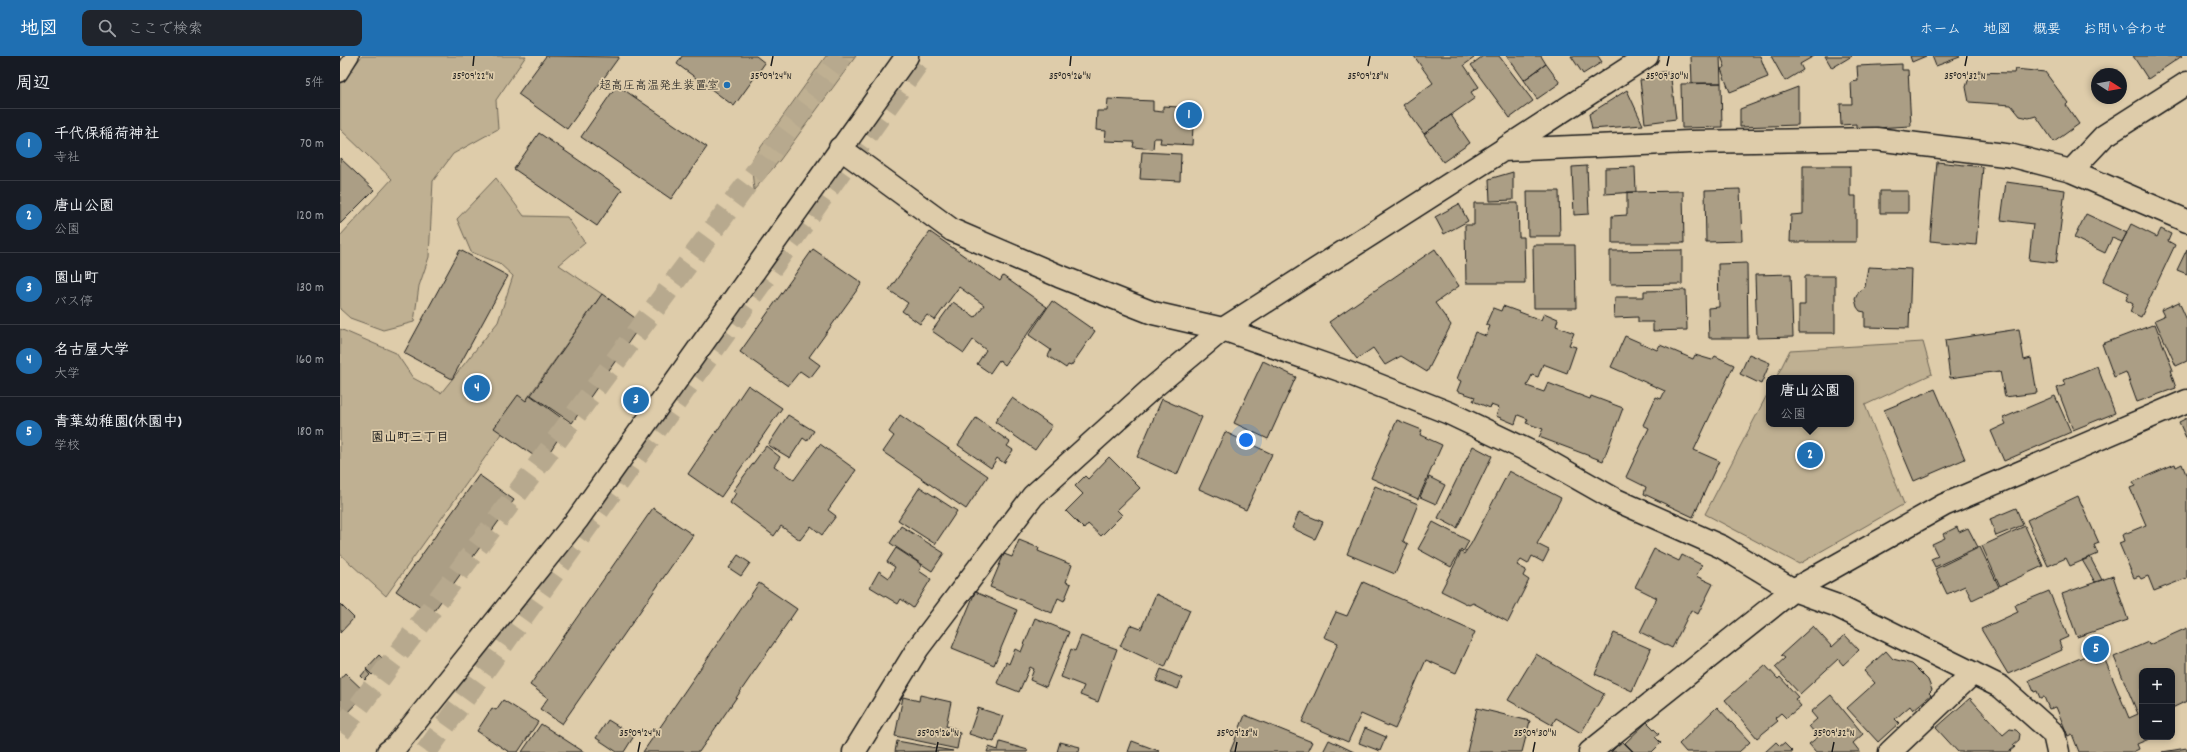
<!DOCTYPE html>
<html lang="ja">
<head>
<meta charset="utf-8">
<style>
  body { margin:0; font-family:Dekko,"Klee One",sans-serif; background:#20242c; color:#f1f3f6 }
  .controls { position:absolute; right:12px; bottom:12px; display:grid; overflow:hidden; border-radius:8px; box-shadow:0 2px 6px #0003 }
  .controls button { width:36px; height:36px; display:grid; place-items:center; padding:0; border:0; border-bottom:1px solid #363941; background:#171b24; color:#f1f3f6; font:20px sans-serif }
  .compass { position:absolute; left:1751px; top:12px; width:36px; height:36px; border-radius:50%; background:#171b24; box-shadow:0 2px 6px #0003; rotate:101deg }
  .you { position:absolute; left:906px; top:384px; width:14px; height:14px; margin:-10px; border:3px solid #fff; border-radius:50%; background:#1a73e8; box-shadow:0 0 0 6px #1a73e833 }
  .badge { display:grid; place-items:center; width:26px; height:26px; border-radius:50%; background:#1f6fb2; color:#fff; font-size:13px; font-weight:700 }
  .pin { position:absolute; translate:-50% -50%; border:2px solid #fff; box-shadow:0 1px 4px #0006 }
  .popup { position:absolute; left:1426px; top:319px; width:88px; height:52px; box-sizing:border-box; display:grid; place-content:center; border-radius:8px; background:#171b24; filter:drop-shadow(0 1px 3px #0005); font-size:13px; white-space:nowrap; color:#9ea1a6 }
  .popup b { font-size:15px; color:#f1f3f6 }
  .popup::after { content:''; position:absolute; left:50%; top:100%; margin-left:-8px; border:8px solid transparent; border-top-color:#171b24 }
  .list { margin:0; padding:0; list-style:none }
  h2 { display:flex; justify-content:space-between; align-items:center; height:52px; margin:0; padding:0 16px; font-size:17px }
  h2 small { font-size:13px; font-weight:400; color:#9ea1a6 }
  .list li { display:grid; grid-template-columns:26px 1fr auto; gap:12px; align-items:center; box-sizing:border-box; height:72px; padding:0 16px; border-top:1px solid #363941 }
  .list b { display:block; font-size:15px; white-space:nowrap }
  .list p { margin:0; font-size:13px; white-space:nowrap; color:#9ea1a6 }
  .list em { font-size:13px; font-style:normal; color:#9ea1a6 }
  .icon { flex:none; width:22px; height:22px; fill:none; stroke:currentColor; stroke-width:2; stroke-linecap:round; stroke-linejoin:round }
  .map { position:relative; flex:none; width:1847px; height:696px; overflow:hidden }
  header { display:flex; align-items:center; gap:24px; box-sizing:border-box; height:56px; padding:0 20px; background:#1f6fb2; color:#fff }
  header strong { font-size:19px }
  nav { display:flex; gap:22px; margin-inline-start:auto; font-size:14px }
  .search { width:280px; height:36px; background:#20242c; display:flex; align-items:center; gap:10px; box-sizing:border-box; padding:0 14px; border-radius:8px; color:#9ea1a6; font-size:15px }
  main { display:flex }
  aside { flex:1; background:#171b24 }
  .map>svg:first-child { display:block }
  .green { fill:#bfb092; stroke:#6e6657 }
  .building { fill:#ab9e85; stroke:#1c1c1c }
  .lines { fill:none; stroke-linecap:round; stroke-linejoin:round }
  .highway-tunnel { stroke:#b7a98e; stroke-width:22; stroke-dasharray:22 11; stroke-linecap:butt }
  .lane-casing { stroke:#1c1c1c; stroke-width:16 }
  .street-casing { stroke:#1c1c1c; stroke-width:25 }
  .secondary-casing { stroke:#1c1c1c; stroke-width:25 }
  .lane { stroke:#deccaa; stroke-width:13 }
  .street { stroke:#deccaa; stroke-width:22 }
  .secondary { stroke:#deccaa; stroke-width:22 }
  .ticks { fill:none; stroke:#1c1c1c; stroke-width:1.5 }
  .poi-dot { fill:#1f6fb2; stroke:#deccaa; stroke-width:1.5 }
  .labels { text-anchor:middle; stroke-width:3.5; stroke-linejoin:round; paint-order:stroke }
  .poi-label { font-size:12px; fill:#1c1c1c; stroke:#deccaa; text-anchor:end }
  .neighbourhood-label { font-size:13px; font-weight:bold; fill:#1c1c1c; stroke:#deccaa }
  .ticks-label { font-size:10px; text-anchor:middle; fill:#1c1c1c; stroke:#deccaa; stroke-width:3.5; stroke-linejoin:round; paint-order:stroke }
</style>
</head>
<body>
<header>
<strong>地図</strong>
<div class="search"><svg class="icon" aria-label="search" viewBox="0 0 24 24"><circle cx="10" cy="10" r="6"/><path d="M15 15l6 6"/></svg>ここで検索</div>
<nav><a>ホーム</a><a>地図</a><a>概要</a><a>お問い合わせ</a></nav>
</header>
<main>
<aside>
<h2>周辺<small>5件</small></h2>
<ul class="list">
<li><span class="badge">1</span><div><b>千代保稲荷神社</b><p>寺社</p></div><em>70 m</em></li>
<li><span class="badge">2</span><div><b>唐山公園</b><p>公園</p></div><em>120 m</em></li>
<li><span class="badge">3</span><div><b>園山町</b><p>バス停</p></div><em>130 m</em></li>
<li><span class="badge">4</span><div><b>名古屋大学</b><p>大学</p></div><em>160 m</em></li>
<li><span class="badge">5</span><div><b>青葉幼稚園(休園中)</b><p>学校</p></div><em>180 m</em></li>
</ul>
</aside>
<div class="map">
<svg width="1847" height="696" viewBox="0 0 1847 696">
  <rect width="100%" height="100%" fill="#deccaa"/>
  <filter id="ink" filterUnits="userSpaceOnUse"><feTurbulence type="fractalNoise" baseFrequency=".025" numOctaves="2"/><feDisplacementMap in="SourceGraphic" scale="8" xChannelSelector="R" yChannelSelector="G"/><feConvolveMatrix kernelMatrix="1 2 1 2 8 2 1 2 1" color-interpolation-filters="sRGB"/></filter>
  <g filter="url(#ink)">
    <path class="green" d="M22 0H186L156 44 158 73 113 98 93 125 89 201 79 230 74 266 43 274 10 262 0 253V180L52 123 0 73V28Z
      M486 0H516L440 104 414 134 411 105Z
      M156 122 184 160 227 161 245 187 219 209 262 238 46 540 0 498V273L56 297 73 322 101 337 158 266 173 220 159 207 131 196 117 163Z
      M1583 286 1592 318 1525 349 1564 448 1459 508 1365 458 1429 335V368H1511V322H1436L1450 294Z"/>
    <path class="building" d="M206 0 279 1 227 73 178 38Z
      M342 0H416L425 7 394 50 337 8Z
      M1074 0H1132L1134 2 1124 9 1139 31 1131 36 1135 42 1084 78 1063 49 1093 27Z
      M1143 0H1159L1193 45 1170 62 1131 9Z
      M1167 0H1201L1206 8 1184 24Z
      M1231 0H1258L1262 6 1243 18Z
      M1351 0H1380L1381 27H1352Z
      M1381 0H1420L1428 21 1390 36 1381 13 1385 11Z
      M1431 0H1474L1460 8 1463 14 1445 25Z
      M1485 0H1512L1492 12Z
      M1570 0H1586L1572 6Z
      M1592 0H1619L1620 1 1596 10Z
      M1793 0H1842L1808 23Z
      M1206 8 1220 27 1197 43 1184 24Z
      M1562 8V14H1568L1571 70 1516 73V68L1501 69 1500 48H1512L1511 26 1518 25 1517 10Z
      M1675 13 1705 16 1728 47 1726 49 1739 68 1714 86 1696 60 1689 62 1680 60 1671 49 1629 46 1626 31 1631 16 1674 17Z
      M1330 15 1336 63 1305 67 1300 24 1307 23V18Z
      M1381 27 1382 71 1342 72 1341 28Z
      M277 29 367 91 331 143 241 81Z
      M1458 31V69L1400 71V53Z
      M1287 34 1303 69 1252 73 1249 58Z
      M768 43 813 45V55L823 56V50L854 52 852 89 820 87 821 82H814L813 93 793 91 794 86 765 85 766 75 756 74 757 55H767Z
      M1111 59 1130 87 1103 106 1084 78Z
      M199 77 282 134 257 170 174 113Z
      M802 96 841 98 840 125 800 123Z
      M0 102 34 134 0 168Z
      M1597 106 1643 111 1636 189 1590 185Z
      M1247 110 1249 158 1234 159 1232 111Z
      M1463 110H1510V140H1516V186H1450L1451 159 1463 158Z
      M1295 111 1296 136 1265 138V112Z
      M1173 116V144L1150 145 1149 123Z
      M1666 126 1725 134 1716 207 1689 204 1693 168 1661 164Z
      M1400 133 1402 185 1366 186 1365 134Z
      M1187 135H1219L1220 180H1188Z
      M1343 135 1344 187H1272V160L1287 159V136Z
      M1540 135H1568V157H1540Z
      M1134 147H1178L1179 181H1184L1185 227H1126L1125 169H1134Z
      M1119 148 1128 165 1104 178 1095 161Z
      M1746 158 1787 177 1782 186 1772 182 1765 197 1734 182Z
      M1791 168 1817 181 1821 173 1831 178 1828 185 1835 189 1801 261 1790 256 1793 248 1786 244 1789 237 1763 225Z
      M590 176 660 225 663 220 707 251 665 309 659 304 650 317 637 308 646 294 633 284 624 297 592 275 613 246 635 261 644 249 619 231 595 264 587 259 580 268 562 255 568 247 549 234Z
      M1193 189H1235L1236 252H1194Z
      M473 193 522 227 469 301 480 309 470 322 460 315 448 330 400 296Z
      M1095 193 1119 230 1095 247 1111 269 1087 316 1061 300 1045 309 1033 292 1017 303 989 266Z
      M1847 193V218L1837 214Z
      M120 194 168 220 112 323 64 297Z
      M1342 194V228L1270 229V195Z
      M1407 207 1408 282H1369L1368 252 1379 251 1378 208Z
      M1528 211 1571 213 1569 272 1525 271V256L1520 255 1517 251 1515 243 1519 235 1525 231Z
      M1451 218 1453 281 1417 282 1415 219Z
      M1465 220H1495V277H1459V249H1465Z
      M1346 234 1347 274 1313 275V266H1298V261L1274 262 1275 241H1304V235Z
      M262 238 302 267 232 367 191 339Z
      M712 245 755 275 731 310 728 309 726 312 708 300 711 294 689 279Z
      M1839 246 1847 264V305L1836 310 1815 264 1824 260 1821 254Z
      M1163 250 1201 264 1204 257 1218 263 1216 270 1234 277 1229 289 1236 291 1227 317 1203 308 1198 321 1192 319 1187 330 1204 336 1208 327 1250 343 1251 340 1283 352 1263 405 1199 381 1203 373 1186 367 1188 363 1178 359 1175 368 1156 360 1159 352 1151 349 1150 352 1133 345 1135 341 1117 335 1121 325 1117 323 1135 276 1146 280 1150 270 1146 268 1153 252 1161 255Z
      M1815 268 1833 314H1830L1836 332 1797 346 1786 316 1774 321 1762 288Z
      M1679 273 1684 304 1691 302 1697 337 1665 341 1660 315 1610 322 1605 284Z
      M1285 280 1317 294 1320 289 1353 303 1355 299 1372 304 1375 300 1394 309 1354 394 1379 405 1353 461 1304 438 1306 431 1286 421 1309 372 1303 369 1316 341 1321 343 1325 335 1271 311Z
      M1409 298 1430 307 1421 328 1400 318Z
      M923 305 956 321 928 383 894 367Z
      M1757 310 1775 357 1733 374 1717 332 1725 329 1723 324Z
      M408 329 442 352 381 441 348 418Z
      M1595 333 1625 403 1574 425 1544 354Z
      M178 339 186 345 190 339 234 371 223 386 218 383 203 406 154 372Z
      M1715 340 1731 376 1664 405 1651 375 1666 368 1663 362Z
      M672 342 712 370 695 394 655 366Z
      M822 343 862 361 837 419 797 401Z
      M448 359 474 375 467 385 463 382 450 402 428 389Z
      M560 359 648 420 626 453 543 396 554 380 549 376Z
      M636 362 670 386 667 390 673 394 664 407 657 402 651 412 618 389Z
      M1847 362V384L1839 366Z
      M1057 364 1082 374 1080 379 1102 389 1078 443 1031 422Z
      M885 376 932 398 906 454 859 433Z
      M480 388 516 414 488 454 496 460 482 479 471 470 460 484 441 470 434 480 390 447 396 437 393 435 426 390 440 401 434 410 454 424Z
      M1133 390 1152 400 1117 472 1098 462Z
      M769 401 800 432 777 454 782 459 761 480 748 468 744 473 726 455 743 438 735 430 745 420 748 423Z
      M1835 408 1836 411 1842 408 1847 421V522L1814 535 1808 520 1801 523 1799 520 1794 522 1779 487 1784 485 1782 479 1806 469 1790 432 1795 430 1793 426Z
      M1169 415 1221 442 1197 488 1209 494 1203 506 1192 500 1188 508 1181 504 1177 509 1186 514 1183 520 1189 524 1168 566 1133 547 1129 549 1101 535 1121 496 1124 498 1131 488Z
      M139 419 174 444 91 559 56 535Z
      M1089 421 1105 429 1096 448 1080 441Z
      M1035 430 1078 448 1063 485 1068 488 1055 518 1007 498Z
      M580 431 617 455 595 488 558 464Z
      M1738 440 1759 487 1754 489 1758 498 1730 510 1726 502 1708 510 1687 464Z
      M313 452 353 479 222 668 200 653 208 642 190 629Z
      M1676 452 1683 469 1656 480 1650 463Z
      M959 456 983 466 975 483 952 472Z
      M1093 466 1129 485 1123 496 1121 494 1111 511 1078 493Z
      M561 470 604 497 592 515 550 487Z
      M1685 470 1703 510 1660 530 1642 490Z
      M1617 471 1619 476 1628 472 1638 491 1595 511 1591 503 1598 500 1592 488 1605 482 1603 478Z
      M679 484 699 492 698 495 732 509 726 526 731 528 724 545 718 542 712 557 650 531 664 498 672 501Z
      M1640 491 1659 531 1632 544 1625 530 1607 538 1595 513Z
      M556 492 582 509 579 515 591 523 573 552 561 543 558 548 530 531 539 515 549 522 555 511 547 506Z
      M1314 493 1339 505 1342 499 1362 509 1356 520 1373 528 1358 558 1351 554 1332 592 1300 576 1317 542 1295 531Z
      M398 499 410 507 401 520 389 512Z
      M1750 501 1762 524 1755 526 1742 504Z
      M1773 520 1788 564 1737 581 1722 538Z
      M1023 526 1135 576 1116 617 1086 604 1055 673 1021 658 1008 686 962 666 998 587 984 581 996 556 1007 560Z
      M419 527 457 553 359 696H303Z
      M1709 535 1728 581 1719 585 1722 594 1668 618 1641 573 1678 556 1675 549Z
      M635 536 677 554 654 609 612 592Z
      M816 538 850 554 825 611 780 590 790 569 801 573Z
      M0 548 14 562 0 577Z
      M695 562 729 576 706 631 690 624 694 613 690 611 679 636 657 627 666 606 669 608 675 593 681 596Z
      M1473 570 1492 591 1505 579 1519 594 1503 609 1498 603 1460 638 1435 611 1445 602 1441 599Z
      M1847 572V645L1832 652V615H1802V681H1814L1797 688 1799 693 1793 696H1739L1732 678 1728 680 1716 651 1709 653 1704 641 1700 642 1697 635 1694 636 1689 624 1750 598 1755 608 1765 604 1789 662 1798 658 1774 601 1808 586 1809 589Z
      M1274 577 1311 593 1292 635 1255 618Z
      M741 580 777 593 758 646 740 639 744 630 721 621 731 593 735 595Z
      M1546 595 1553 603 1572 608 1588 624 1592 634 1589 637 1591 639 1573 654 1570 650 1555 663 1559 667 1538 686 1507 652 1535 627 1524 615Z
      M1196 598 1264 638 1241 677 1216 662 1212 669 1168 644Z
      M39 599 45 605 32 619 26 613Z
      M1425 609 1438 623 1440 621 1458 641 1455 643 1461 650 1446 662 1441 657 1435 662 1438 665 1417 682 1385 644Z
      M821 613 842 622 838 633 816 625Z
      M26 614 30 619 25 624 21 620Z
      M5 617 26 637 3 661 0 658V623Z
      M580 639 611 646 606 670 617 673 616 676 620 677 617 693 555 680 563 641 579 645Z
      M1491 639 1523 678 1513 687 1520 696H1476L1469 688 1478 681 1469 670 1477 663 1471 656Z
      M1630 642 1663 679 1670 673 1676 674 1680 678 1679 684 1673 689 1675 691 1670 695 1671 696H1618L1596 672Z
      M163 644 198 666 178 696H169L137 675 152 652 156 654Z
      M1377 651 1410 686 1399 696H1346L1339 688Z
      M638 652 663 660 654 686 629 678Z
      M1137 652 1190 665 1182 696H1127Z
      M905 659 972 686 967 696H890Z
      M268 664 294 680 284 696H277L256 682Z
      M1307 666 1319 678 1315 681 1321 687 1312 696H1294L1285 687Z
      M201 668 244 696H182Z
      M1025 672 1046 681 1040 695 1019 687Z
      M989 684 1014 696H983Z
      M557 685 613 695 555 696Z
      M792 685 819 695 818 696H788Z
      M1282 685 1293 696H1271Z
      M660 686 688 694 687 696H647L649 691 658 694Z
      M720 686 740 691 739 696H717Z
      M1436 686 1440 690 1444 687 1453 696H1425Z
      M1847 692V696H1822Z"/>
    <g class="lines">
      <path class="highway-tunnel" d="M0 676 502 0
        M86 696 583 0"/>
      <defs>
        <path id="lane" d="M0 19 12 0"/>
        <path id="street" d="M500 92 612 174 719 220 813 257 883 273 1003 315 1109 357 1195 398 1276 444 1382 491 1453 534 1495 549 1661 631 1714 678 1718 696
          M1164 93 1307 0
          M1731 115 1764 80 1847 27
          M514 696 578 592 693 440 810 334 883 273 1163 94 1350 86 1536 83 1673 100 1731 115 1847 165
          M1250 696 1453 534 1604 449 1847 345
          M1550 696 1633 617"/>
        <path id="secondary" d="M48 696 56 690 237 464 567 0"/>
      </defs>
      <use href="#lane" class="lane-casing"/>
      <use href="#street" class="street-casing"/>
      <use href="#secondary" class="secondary-casing"/>
      <use href="#lane" class="lane"/>
      <use href="#street" class="street"/>
      <use href="#secondary" class="secondary"/>
    </g>
  </g>
  <path class="ticks" d="M133 10 134 0M431 10 433 0M730 10 731 0M1028 10 1030 0M1327 10 1329 0M1625 10 1627 0M298 696 300 686M596 696 598 686M895 696 897 686M1193 696 1195 686M1492 696 1494 686"/>
  <circle class="poi-dot" cx="387" cy="29" r="4"/>
  <g class="labels">
    <g class="poi-label">
      <text x="379" y="33">超高圧高温発生装置室</text>
    </g>
    <g class="neighbourhood-label">
      <text x="70" y="385">園山町三丁目</text>
    </g>
  </g>
  <g class="ticks-label">
    <text x="133" y="23">35°09'22"N</text>
    <text x="431" y="23">35°09'24"N</text>
    <text x="730" y="23">35°09'26"N</text>
    <text x="1028" y="23">35°09'28"N</text>
    <text x="1327" y="23">35°09'30"N</text>
    <text x="1625" y="23">35°09'32"N</text>
    <text x="300" y="680">35°09'24"N</text>
    <text x="598" y="680">35°09'26"N</text>
    <text x="897" y="680">35°09'28"N</text>
    <text x="1195" y="680">35°09'30"N</text>
    <text x="1494" y="680">35°09'32"N</text>
  </g>
</svg>
<div class="controls">
<button>+</button>
<button>−</button>
</div>
<svg class="compass" viewBox="-18 -18 36 36"><path d="M0-13l5 13h-10z" fill="#e53935"/><path d="M0 13l5-13h-10z" fill="#9ea1a6"/></svg>
<div class="you"></div>
<div class="pin badge" style="left:849px;top:59px">1</div>
<div class="pin badge" style="left:1470px;top:399px">2</div>
<div class="popup"><b>唐山公園</b>公園</div>
<div class="pin badge" style="left:296px;top:344px">3</div>
<div class="pin badge" style="left:137px;top:332px">4</div>
<div class="pin badge" style="left:1756px;top:593px">5</div>
</div>
</main>
</body>
</html>
